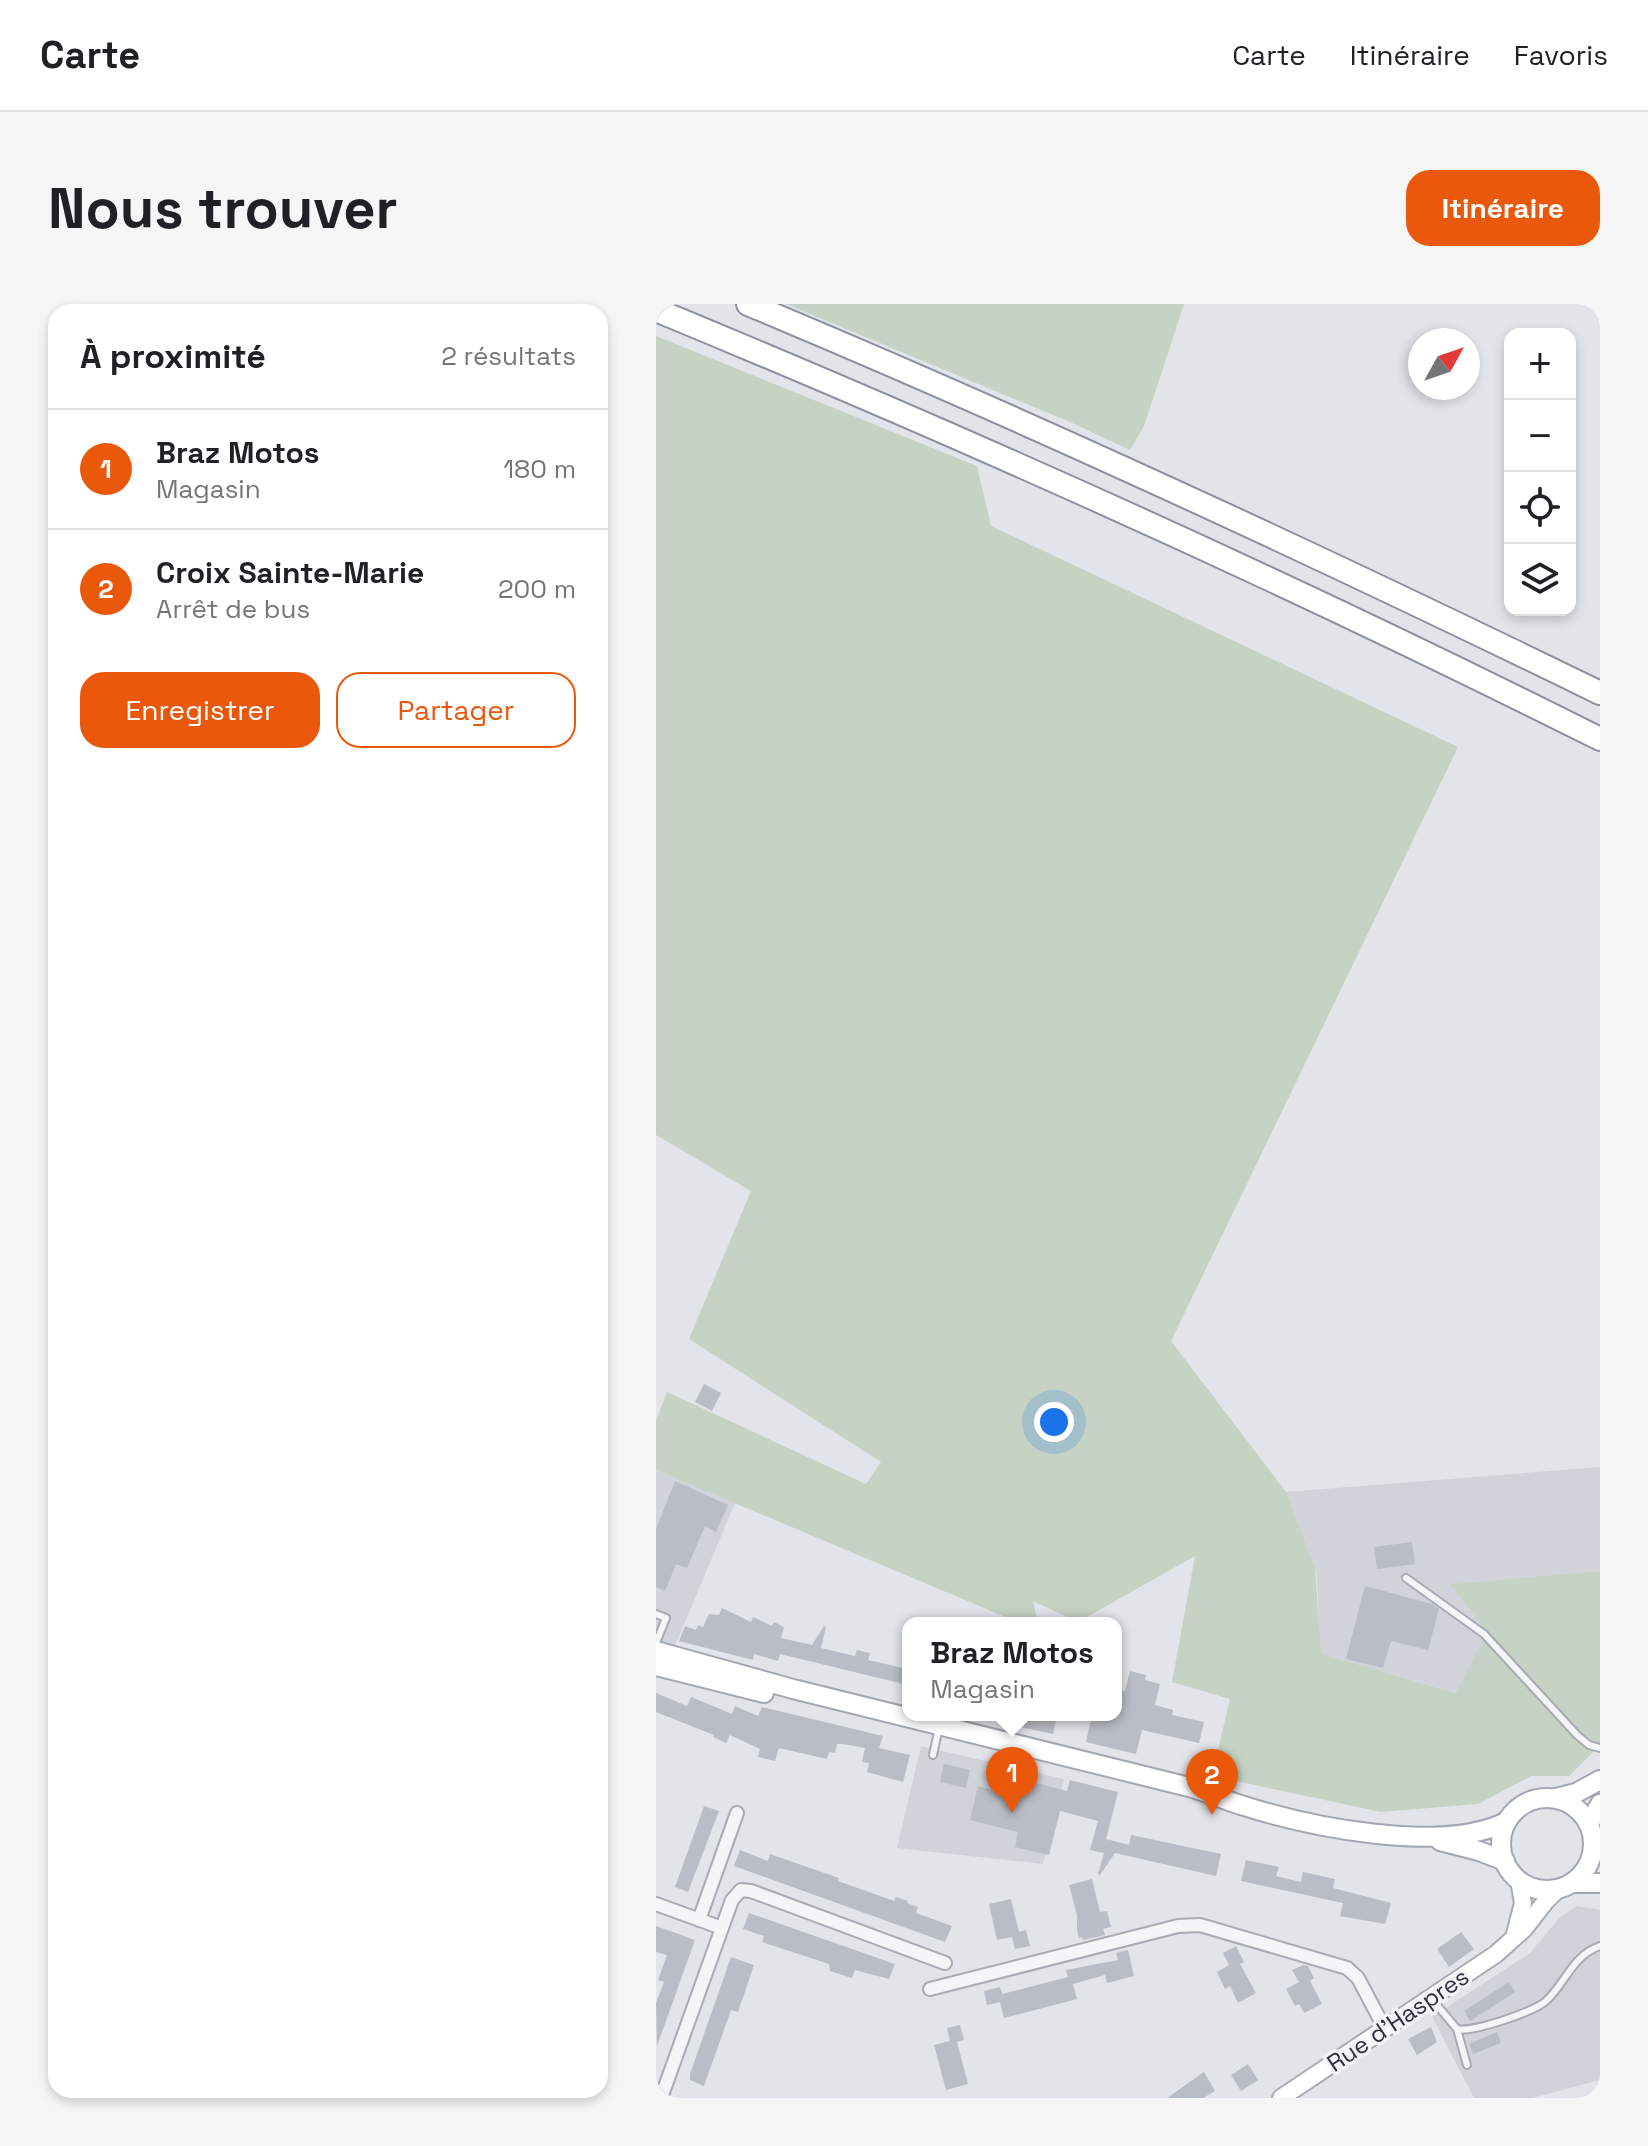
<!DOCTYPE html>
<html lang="fr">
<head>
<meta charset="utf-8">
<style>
  body { margin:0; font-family:"Space Grotesk",sans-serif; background:#f6f6f6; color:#202124 }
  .controls { position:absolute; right:24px; top:24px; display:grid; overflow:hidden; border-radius:16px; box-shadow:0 4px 12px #0003 }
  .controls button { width:72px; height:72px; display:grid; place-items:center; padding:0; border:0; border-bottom:2px solid #e0e0e0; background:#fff; color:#202124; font:40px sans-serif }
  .compass { position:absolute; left:752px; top:24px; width:72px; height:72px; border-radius:50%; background:#fff; box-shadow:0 4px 12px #0003; rotate:50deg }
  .you { position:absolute; left:398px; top:1118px; width:28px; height:28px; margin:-20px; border:6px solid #fff; border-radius:50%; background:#1a73e8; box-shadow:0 0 0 12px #1a73e833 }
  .badge { display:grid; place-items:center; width:52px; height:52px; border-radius:50%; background:#ea580c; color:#fff; font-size:26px; font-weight:700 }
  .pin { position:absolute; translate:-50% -66px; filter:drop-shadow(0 2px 4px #0008) }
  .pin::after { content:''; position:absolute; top:42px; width:28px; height:24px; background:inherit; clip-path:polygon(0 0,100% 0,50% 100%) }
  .popup { position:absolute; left:246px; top:1313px; width:220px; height:104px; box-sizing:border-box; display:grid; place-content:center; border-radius:16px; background:#fff; filter:drop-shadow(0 2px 6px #0005); font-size:26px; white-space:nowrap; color:#757577 }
  .popup b { font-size:30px; color:#202124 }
  .popup::after { content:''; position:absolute; left:50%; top:100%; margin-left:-16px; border:16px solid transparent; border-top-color:#fff }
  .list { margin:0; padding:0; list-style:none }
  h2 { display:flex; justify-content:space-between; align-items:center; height:104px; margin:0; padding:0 32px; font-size:34px }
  h2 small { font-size:26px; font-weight:400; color:#757577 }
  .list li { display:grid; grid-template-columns:52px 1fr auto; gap:24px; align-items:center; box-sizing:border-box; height:120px; padding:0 32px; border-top:2px solid #e0e0e0 }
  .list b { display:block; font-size:30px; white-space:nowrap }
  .list p { margin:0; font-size:26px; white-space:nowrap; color:#757577 }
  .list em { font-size:26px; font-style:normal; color:#757577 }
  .actions { display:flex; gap:16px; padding:24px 32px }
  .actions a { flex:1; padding:18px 0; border:2px solid #ea580c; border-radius:24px; text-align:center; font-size:28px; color:#ea580c }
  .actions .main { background:#ea580c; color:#fff }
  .icon { flex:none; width:44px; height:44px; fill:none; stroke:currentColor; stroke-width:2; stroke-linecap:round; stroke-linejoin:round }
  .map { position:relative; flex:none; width:944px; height:1794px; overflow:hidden; border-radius:24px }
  header { display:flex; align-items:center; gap:48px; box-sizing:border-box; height:112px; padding:0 40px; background:#fff; border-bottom:2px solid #e0e0e0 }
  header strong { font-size:38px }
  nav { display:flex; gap:44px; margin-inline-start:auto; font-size:28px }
  .intro { display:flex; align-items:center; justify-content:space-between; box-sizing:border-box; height:192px; padding:0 48px }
  h1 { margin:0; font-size:56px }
  .button { padding:20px 36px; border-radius:24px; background:#ea580c; color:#fff; font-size:28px; font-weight:700 }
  main { display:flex; gap:48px; padding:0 48px }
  aside { flex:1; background:#fff; border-radius:24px; box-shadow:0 4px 12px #0003 }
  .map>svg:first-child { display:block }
  .built { fill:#d0d3da }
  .green { fill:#c6d2c3 }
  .building { fill:#b9bdc5 }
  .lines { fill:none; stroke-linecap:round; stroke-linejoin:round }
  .lane-casing { stroke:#a7abb3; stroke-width:10 }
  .street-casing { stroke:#a7abb3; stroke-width:16 }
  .secondary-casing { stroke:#a7abb3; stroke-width:20 }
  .primary-casing { stroke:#a2a7b3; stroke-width:22 }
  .highway-casing { stroke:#8a909e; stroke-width:26 }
  .lane { stroke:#f4f5f7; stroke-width:6 }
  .street { stroke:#f4f5f7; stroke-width:12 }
  .secondary { stroke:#fff; stroke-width:16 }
  .primary { stroke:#fff; stroke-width:18 }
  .highway { stroke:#fff; stroke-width:22 }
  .labels { text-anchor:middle; stroke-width:7; stroke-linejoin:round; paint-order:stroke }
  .street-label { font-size:24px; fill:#2b313f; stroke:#f1f3f6 }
</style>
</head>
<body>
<header>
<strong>Carte</strong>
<nav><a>Carte</a><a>Itinéraire</a><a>Favoris</a></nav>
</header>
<div class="intro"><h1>Nous trouver</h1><a class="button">Itinéraire</a></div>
<main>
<aside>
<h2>À proximité<small>2 résultats</small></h2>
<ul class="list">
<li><span class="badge">1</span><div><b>Braz Motos</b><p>Magasin</p></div><em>180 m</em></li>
<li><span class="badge">2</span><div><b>Croix Sainte-Marie</b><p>Arrêt de bus</p></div><em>200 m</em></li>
</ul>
<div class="actions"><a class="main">Enregistrer</a><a>Partager</a></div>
</aside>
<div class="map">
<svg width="944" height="1794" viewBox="0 0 944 1794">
  <rect width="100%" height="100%" fill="#e1e4e9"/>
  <path class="built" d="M944 1163V1267L795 1280 827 1323 826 1337 801 1389 664 1350 661 1270 630 1188Z
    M0 1166 79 1199 18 1344 0 1341Z
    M265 1442 408 1475 387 1560 241 1544Z
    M921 1602 944 1606V1776L876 1794H818L776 1713 874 1649 904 1613Z"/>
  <path class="green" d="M130 0H528L488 122 474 146 414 118Z
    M0 32 321 162 335 222 802 443 515 1037 630 1188 659 1264 665 1350 800 1389 826 1337 827 1323 794 1280 944 1267V1441L913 1472H875L822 1500 725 1508 556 1472 574 1395 516 1378 539 1252 422 1318 377 1297 382 1319H364L0 1166V1117L11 1088 210 1180 225 1158 33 1035 95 887 0 831Z"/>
  <path class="building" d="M48 1080 65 1089 56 1107 39 1098Z
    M19 1177 72 1201 60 1228 49 1222 31 1264 20 1260 9 1287 0 1283V1225Z
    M756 1238 759 1260 721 1265 718 1243Z
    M709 1282 776 1300 783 1305 772 1346 735 1337 727 1364 690 1355Z
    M66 1304 95 1318 97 1313 116 1322 118 1318 128 1323 125 1334 156 1341 168 1322 170 1323 165 1344 199 1352 201 1346 214 1349 212 1356 252 1365V1381L124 1350 122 1357 98 1350 97 1356 23 1337 29 1322 40 1326 42 1321 47 1323 53 1310 63 1311Z
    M474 1367 490 1371 489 1376 504 1380 499 1401 517 1406 516 1411 548 1418 543 1439 486 1426 480 1450 430 1438 436 1411H460V1385L469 1387Z
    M0 1389 31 1402 35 1393 76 1410 79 1402 102 1412 106 1403 227 1432 223 1444 254 1451 247 1478 211 1468 213 1459 206 1458 209 1444 187 1440H181L179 1449 173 1448 171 1455 123 1444 119 1457 102 1453 104 1445 74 1431 70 1439 57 1433 58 1431 0 1408Z
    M364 1411H395L393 1414 400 1416 397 1430 360 1422Z
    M288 1460 314 1466 310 1484 284 1478Z
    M346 1470 411 1487 414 1476 462 1488 450 1535 473 1541 475 1531 565 1550 560 1572 459 1549 444 1571 442 1570 448 1549 434 1546 442 1517 404 1507 393 1551 359 1543 362 1528 314 1516 322 1482 341 1487Z
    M48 1502 63 1507 32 1588 19 1583Z
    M84 1546 112 1557 114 1550 183 1574 182 1577 238 1597 240 1593 252 1597 251 1599 262 1603 260 1609 296 1622 289 1638 78 1562Z
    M590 1556 623 1563 620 1572 645 1578 647 1568 679 1575 677 1584 735 1599 729 1620 684 1612 687 1599 585 1577Z
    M436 1575 444 1608 451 1607 455 1623 447 1625 449 1631 427 1636 426 1633 423 1634 421 1625V1611L413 1581Z
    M355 1595 363 1628 370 1626 374 1642 359 1645 356 1633 341 1636 333 1600Z
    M93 1609 239 1660 233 1675 199 1666 196 1674 174 1667 173 1660 106 1638 108 1632 87 1625Z
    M0 1622 39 1636 1 1742 0 1699 8 1678 2 1676 11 1651 0 1648Z
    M805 1628 818 1645 793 1663 781 1645Z
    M580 1642 588 1658 584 1660 600 1689 582 1699 574 1682 569 1685 561 1668 573 1661 567 1649Z
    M472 1646 478 1672 451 1679 449 1671 417 1680 421 1695 348 1714 344 1698 331 1701 328 1687 344 1683 346 1690 412 1673 410 1666 462 1656 460 1649Z
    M75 1653 98 1661 82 1708 75 1706 48 1782 34 1776V1770Z
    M647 1661 652 1662 658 1674 654 1677 666 1700 648 1709 643 1700 639 1702 630 1685 643 1678 636 1666Z
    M853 1678 859 1688 814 1717 808 1707Z
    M304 1721 308 1736 301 1738 312 1780 290 1786 278 1741 294 1737 291 1724Z
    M775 1723 781 1738 761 1751 752 1735Z
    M841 1728 845 1739 817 1750 813 1740Z
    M592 1760 602 1776 585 1787 575 1771Z
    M548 1768 559 1787 547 1794H511Z"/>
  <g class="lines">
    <defs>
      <path id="lane" d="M750 1274 828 1330 921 1431 933 1441 944 1444
        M0 1310 10 1314 0 1339
        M277 1451 283 1423
        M775 1694 801 1725C816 1729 881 1707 891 1696 910 1678 917 1651 944 1642
        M801 1725 811 1761"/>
      <path id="street" d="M0 1600 66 1624
        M43 1616 81 1509
        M274 1685 522 1622 544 1621 691 1664 702 1674 729 1725
        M5 1794 76 1596 85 1586 95 1587 289 1659"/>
      <path id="secondary" d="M859 1630 867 1599 863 1576
        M625 1794 840 1650 868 1625 889 1598 903 1584"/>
      <path id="primary" d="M0 1347 137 1385 533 1483C551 1488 568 1496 585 1501 654 1523 784 1550 850 1518
        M0 1362 108 1389
        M845 1540a46 46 0 1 1 92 0a46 46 0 1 1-92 0Z
        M900 1494 920 1489 944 1476
        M933 1520 944 1500
        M784 1537 823 1547 849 1557
        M916 1579H944"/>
      <path id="highway" d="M92 0C380 120 663 252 944 389
        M0 6C320 138 635 280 944 435"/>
    </defs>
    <use href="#lane" class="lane-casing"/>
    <use href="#street" class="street-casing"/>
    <use href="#secondary" class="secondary-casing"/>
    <use href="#primary" class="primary-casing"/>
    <use href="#highway" class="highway-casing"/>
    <use href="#lane" class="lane"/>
    <use href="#street" class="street"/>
    <use href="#secondary" class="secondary"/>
    <use href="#primary" class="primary"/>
    <use href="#highway" class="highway"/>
  </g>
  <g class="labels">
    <g class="street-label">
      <text transform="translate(742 1716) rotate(-34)" y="8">Rue d'Haspres</text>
    </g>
  </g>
</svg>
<div class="controls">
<button>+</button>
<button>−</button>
<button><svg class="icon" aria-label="locate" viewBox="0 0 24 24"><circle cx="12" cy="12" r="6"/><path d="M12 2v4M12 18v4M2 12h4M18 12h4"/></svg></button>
<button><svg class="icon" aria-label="layers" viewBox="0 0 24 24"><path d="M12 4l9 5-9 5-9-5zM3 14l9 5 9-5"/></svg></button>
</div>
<svg class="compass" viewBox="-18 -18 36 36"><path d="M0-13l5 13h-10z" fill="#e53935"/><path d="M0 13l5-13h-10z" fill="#757577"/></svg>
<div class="you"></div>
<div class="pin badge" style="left:356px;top:1509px">1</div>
<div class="popup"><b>Braz Motos</b>Magasin</div>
<div class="pin badge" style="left:556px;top:1511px">2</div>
</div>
</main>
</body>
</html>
